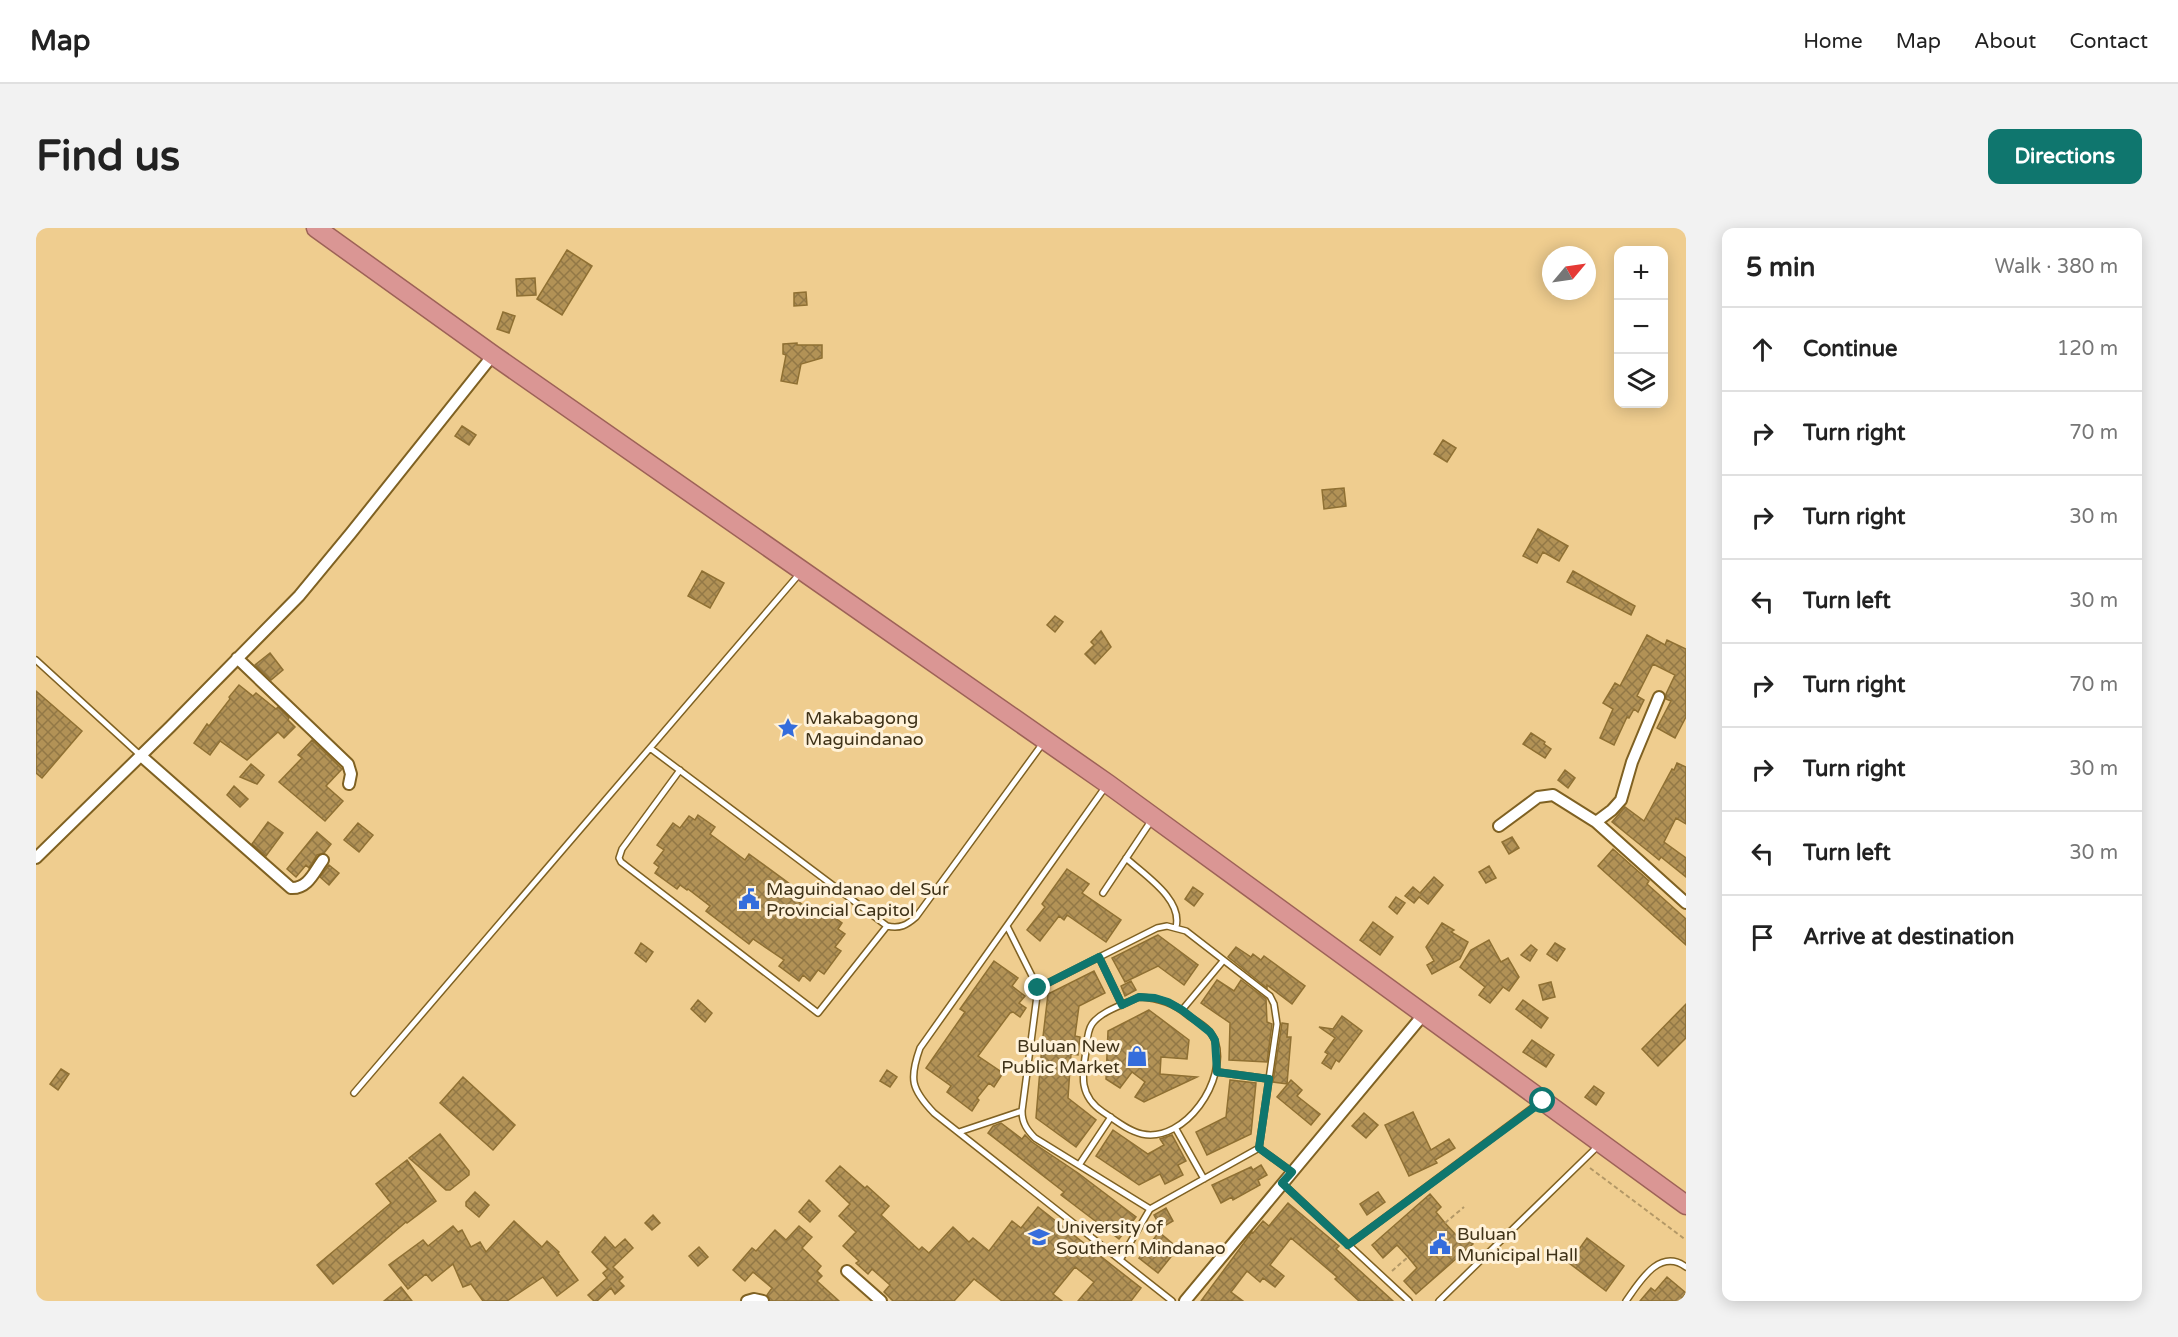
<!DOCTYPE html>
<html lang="en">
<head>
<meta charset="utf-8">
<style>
  body { margin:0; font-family:"Varela Round",sans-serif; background:#f2f2f2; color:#222 }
  .controls { position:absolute; right:18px; top:18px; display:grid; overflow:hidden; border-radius:12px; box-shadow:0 3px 15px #0003 }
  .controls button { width:54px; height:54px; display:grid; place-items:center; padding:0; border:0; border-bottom:2px solid #e0e0e0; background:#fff; color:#222; font:30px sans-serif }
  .compass { position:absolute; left:1506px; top:18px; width:54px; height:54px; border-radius:50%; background:#fff; box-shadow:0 3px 15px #0003; rotate:61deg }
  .stop { position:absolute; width:18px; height:18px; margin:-14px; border:4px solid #0f766e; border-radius:50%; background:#fff }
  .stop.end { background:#0f766e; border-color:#fff; box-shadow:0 2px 6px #0008 }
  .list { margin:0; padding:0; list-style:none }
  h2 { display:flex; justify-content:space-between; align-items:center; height:78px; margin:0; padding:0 24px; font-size:26px }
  h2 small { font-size:20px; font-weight:400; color:#767676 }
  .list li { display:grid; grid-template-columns:39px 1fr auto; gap:18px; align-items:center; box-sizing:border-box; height:84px; padding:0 24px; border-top:2px solid #e0e0e0 }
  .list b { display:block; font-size:22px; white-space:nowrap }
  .list em { font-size:20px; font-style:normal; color:#767676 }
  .icon { flex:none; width:33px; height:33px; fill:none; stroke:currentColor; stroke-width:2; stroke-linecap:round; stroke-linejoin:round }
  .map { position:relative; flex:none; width:1650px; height:1073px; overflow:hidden; border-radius:12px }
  header { display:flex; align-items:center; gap:36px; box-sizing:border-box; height:84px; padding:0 30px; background:#fff; border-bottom:2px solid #e0e0e0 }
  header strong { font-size:28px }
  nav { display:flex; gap:33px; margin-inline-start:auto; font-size:21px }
  .intro { display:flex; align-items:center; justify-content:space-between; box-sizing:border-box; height:144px; padding:0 36px }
  h1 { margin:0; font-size:42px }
  .button { padding:15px 27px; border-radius:12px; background:#0f766e; color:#fff; font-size:21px; font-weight:700 }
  main { display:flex; gap:36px; padding:0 36px }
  aside { flex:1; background:#fff; border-radius:12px; box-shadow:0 3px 15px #0003 }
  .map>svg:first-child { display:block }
  .building { fill:url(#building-cross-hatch); stroke:#8f7033; stroke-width:1.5 }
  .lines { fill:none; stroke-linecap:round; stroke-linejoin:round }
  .service-casing { stroke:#7f6122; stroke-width:8 }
  .minor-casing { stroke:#7f6122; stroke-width:14 }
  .trunk-casing { stroke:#9d6257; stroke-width:21 }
  .path { stroke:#b39866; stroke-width:2; stroke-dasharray:4.5 3; stroke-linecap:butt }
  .service { stroke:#fff; stroke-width:5 }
  .minor { stroke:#fff; stroke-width:10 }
  .trunk { stroke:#da9694; stroke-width:18 }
  .route { stroke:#0f766e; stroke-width:8 }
  .labels { text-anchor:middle; stroke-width:6; stroke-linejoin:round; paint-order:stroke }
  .poi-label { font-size:18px; fill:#3f3218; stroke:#fff2d9; text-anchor:start }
</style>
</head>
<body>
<header>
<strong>Map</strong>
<nav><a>Home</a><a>Map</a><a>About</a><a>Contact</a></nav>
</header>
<div class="intro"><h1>Find us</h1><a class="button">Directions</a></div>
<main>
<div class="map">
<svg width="1650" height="1073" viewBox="0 0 1650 1073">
  <defs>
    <pattern id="building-cross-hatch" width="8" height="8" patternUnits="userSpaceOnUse" patternTransform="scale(1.5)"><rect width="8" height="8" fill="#b29256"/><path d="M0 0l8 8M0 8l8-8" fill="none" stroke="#927846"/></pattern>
  </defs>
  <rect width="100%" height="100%" fill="#efcd8f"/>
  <path class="building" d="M531 22 556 38 526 87 501 71Z
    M499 50 500 67 481 68 480 51Z
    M770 64 771 77 758 78V65Z
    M467 84 479 88 473 105 461 101Z
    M761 115V117H786V130L765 136 761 156 745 153 750 127 747 126V116Z
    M426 198 440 207 433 217 419 208Z
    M1407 212 1420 220 1411 234 1398 226Z
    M1308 260 1310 278 1288 281 1286 262Z
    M1502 301 1532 318 1523 333 1507 324 1501 335 1487 328Z
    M666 343 688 355 674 380 652 368Z
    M1537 343 1599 378 1595 387 1531 354Z
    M1019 388 1027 394 1019 404 1011 397Z
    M1065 403 1075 419 1059 436 1049 426 1058 417 1055 414Z
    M1611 407 1629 417 1631 412 1650 421V489L1639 510 1621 500 1635 473 1630 471V466L1639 447 1617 436 1601 468 1608 472 1602 484 1598 481 1593 490 1591 489 1578 517 1564 510 1577 481 1567 475 1579 455 1584 458Z
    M234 425 247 442 235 452 219 437Z
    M203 457 217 468 220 465 240 481 242 479 253 490 252 492 259 499 248 510 242 504 211 532 184 513 174 527 158 515 171 496 173 498 194 471 193 469Z
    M0 463 46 503 6 550 0 545Z
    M1495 505 1509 514 1508 516 1515 521 1509 530 1487 516Z
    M276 512 306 541 290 558 307 573 289 593 243 554 266 530 262 527Z
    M1641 535 1650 539V596L1640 590 1628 614 1650 630V649L1625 629 1623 632 1576 594 1589 579 1608 593 1636 541 1638 542Z
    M215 536 228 547 221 556 204 549Z
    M1529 542 1539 550 1532 560 1522 552Z
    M198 558 212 571 204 579 191 567Z
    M662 587 679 599 674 606 709 632 713 626 758 659 753 666 782 689 787 681 806 695 802 701 809 706 799 719 805 723 788 746 782 742 774 753 767 747 763 753 743 738 748 732 717 711 713 716 670 683 674 678 652 661 651 662 644 657 641 661 619 645 623 639 618 635 628 622 621 617 637 595 644 600 653 588 659 592Z
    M232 594 247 605 230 628 216 616Z
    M322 595 337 607 323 624 308 612Z
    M281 604 295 616 288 625 281 627 273 640 270 637 260 649 251 641Z
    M1476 609 1483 620 1473 626 1466 614Z
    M1577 621 1613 653 1611 656 1650 691V717L1562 638Z
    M293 637 303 645 293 657 284 649Z
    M1453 638 1460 650 1450 655 1443 644Z
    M1031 641 1053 656 1046 665 1085 692 1070 714 1031 687 1028 692 1023 688 1004 713 991 702 1009 679 1006 676Z
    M1398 649 1407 657 1392 676 1383 669 1378 675 1369 668 1377 659 1384 665Z
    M1157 659 1167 666 1158 678 1149 671Z
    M1360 669 1369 675 1361 686 1353 679Z
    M1337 694 1357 709 1344 727 1324 712Z
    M1406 695 1418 702 1415 704 1432 714 1424 731 1396 746 1391 737 1398 733 1390 719Z
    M1122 707 1162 737 1148 757 1122 738 1089 754 1076 730Z
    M1453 712 1465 734 1472 730 1483 749 1473 763 1467 759 1454 775 1443 767 1449 759 1424 739 1435 722Z
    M605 715 617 724 610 734 599 725Z
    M1519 715 1529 721 1521 733 1511 726Z
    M1495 717 1501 722 1494 733 1485 727Z
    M1200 719 1215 729 1217 726 1225 732 1228 728 1269 758 1256 776 1231 757V760L1192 729Z
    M958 733 982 750 976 758 989 768 983 775 990 780 984 789 977 784 974 785 942 828 967 845 958 859 953 855 941 870 943 872 936 883 911 864 915 858 890 840 929 784 924 781Z
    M1058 743 1069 765 1043 778 1039 808 1044 809 1042 827 1035 826 1032 870 1060 892 1040 919 1000 890 1006 817 1012 766Z
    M1181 752 1198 763 1205 752 1230 771 1231 794 1236 796 1231 834 1193 832 1194 795 1165 775Z
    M1095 753 1100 762 1089 768 1085 758Z
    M1515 754 1519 769 1507 772 1503 757Z
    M662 772 676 785 669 794 655 781Z
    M1487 772 1512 790 1505 800 1480 781Z
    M1650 776V810L1622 838 1606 821Z
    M1113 782 1153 812 1151 831 1125 829 1124 846 1161 849 1108 874 1099 869 1109 854 1096 844 1084 860 1070 851 1072 803Z
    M1306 788 1326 803 1303 834 1300 832 1295 841 1286 835 1292 826 1289 824 1299 810 1283 799 1297 801Z
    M1246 795 1252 796 1251 809H1255L1251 856 1237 854Z
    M1496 812 1518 827 1510 839 1487 824Z
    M25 841 33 846 22 862 14 856Z
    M851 842 861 849 854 859 844 853Z
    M427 849 479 897 457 922 404 875Z
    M1194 852 1220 855 1215 906 1171 927 1160 904 1190 889Z
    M1255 852 1266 862 1261 868 1284 886 1275 897 1241 869Z
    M1558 858 1568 865 1560 877 1549 869Z
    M1377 884 1395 922 1413 911 1419 920 1399 932 1401 935 1373 948 1349 897Z
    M1328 885 1342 897 1330 910 1316 898Z
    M965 895 986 911 989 907 996 914 1042 945 1100 989 1083 1011 1025 967 1028 964 952 905 957 898Z
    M1077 902 1112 926 1128 917 1124 911 1136 907 1150 933 1142 937 1147 947 1129 956 1124 946 1103 957 1060 928Z
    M404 906 433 943V947L414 962H410L373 930Z
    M371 932 400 973 371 995 370 994 297 1056 281 1037 355 975 340 956Z
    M1225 937 1231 947 1222 952 1224 957 1197 972 1196 969 1185 975 1176 957 1215 939 1217 942Z
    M804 938 829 960 831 958 853 978 845 987 883 1022 886 1019 893 1025 917 999 933 1014 937 1010 953 1023 976 993 985 1000 1002 979 1105 1060 1095 1073H1042L1058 1054 1039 1039 1017 1066 1026 1073H966L938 1051 918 1073H857L848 1064 854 1057 836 1041 832 1046 820 1035 823 1033 807 1018 820 1004 803 988 814 976 790 953Z
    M439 964 453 977 443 989 430 978V974Z
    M1342 964 1349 974 1331 987 1324 976Z
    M1394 966 1405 979 1400 984 1409 995 1420 1007 1425 1002 1437 1016 1380 1066 1368 1053 1381 1040 1372 1029 1361 1017 1347 1030 1336 1017Z
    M773 972 784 983 774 994 763 984Z
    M1252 975 1303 1018 1300 1021 1357 1073H1323L1299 1051 1301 1049 1255 1010 1234 1037 1248 1048 1239 1059 1227 1050 1224 1054 1211 1043 1195 1064 1207 1073H1165L1216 1004 1217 1005 1227 993 1233 998Z
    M1130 980 1137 993 1125 1000 1118 987Z
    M617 987 624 995 616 1002 609 995Z
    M478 993 506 1019 511 1013 523 1024 522 1025 542 1052 521 1068 507 1049 471 1073H447L435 1056 427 1059 417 1036 396 1053 390 1046 372 1061 353 1037 387 1012 392 1018 417 998 422 1004 426 1002 435 1019 444 1014 450 1024Z
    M763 998 776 1009 766 1020 785 1038 781 1043 786 1048 781 1053 803 1073H734L731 1067 736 1060 717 1044 709 1053 697 1042 716 1020 720 1023 739 1002 750 1012Z
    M1123 1004 1142 1020 1122 1045 1103 1030Z
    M569 1009 579 1020 589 1011 597 1020 577 1039 587 1049 583 1053 588 1058 579 1066 575 1060 561 1073H558L552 1067 571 1050 567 1045 572 1041 556 1024Z
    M1551 1010 1588 1038 1570 1063 1533 1035Z
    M663 1019 672 1029 662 1038 653 1028Z
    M1631 1049 1650 1065 1644 1073H1604L1615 1060 1619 1063Z
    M365 1059 376 1073H348Z"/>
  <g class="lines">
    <defs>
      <path id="service" d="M0 432 104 527
        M614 520 851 698C864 701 871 697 880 689L1007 515
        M644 542 586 621 583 630 585 634 782 785 851 698
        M1070 558 884 820C873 851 875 861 898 885L1136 1073
        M1090 630C1108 647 1147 671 1140 699
        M1067 665 1115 593
        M971 698 1002 760
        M1131 698 1150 703 1234 768 1238 776 1241 796 1223 920 1114 981 999 910C991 902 986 895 986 883L1002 760 1121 700Z
        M1063 729 1086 777
        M1103 769C1123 770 1138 775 1153 788 1163 795 1175 801 1179 813 1192 852 1149 915 1106 906 1092 903 1079 892 1067 884 1043 868 1046 848 1050 823 1051 814 1051 803 1056 796 1065 783 1089 776 1103 769Z
        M1146 782 1187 733
        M1181 844 1233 851
        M318 865 765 344
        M1140 901 1168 951
        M923 904 986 883
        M1223 920 1256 944
        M1043 937 1075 889
        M1247 956 1373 1073
        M1312 1017 1503 875
        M1084 1032 1114 981
        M1403 1073 1563 917
        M1590 1073C1603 1055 1623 1019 1650 1039"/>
      <path id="minor" d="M201 430 312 536 315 546 313 556
        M104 527 255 660C272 661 278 644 287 632
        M1560 594 1650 675
        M1463 598 1502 569 1517 567 1560 594 1576 582 1585 572 1596 534 1623 469
        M0 630 134 499 263 368 315 305 457 127
        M811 1043 845 1073
        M711 1073 718 1071 727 1073
        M1149 1073 1387 787"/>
      <path id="trunk" d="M280 0 457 127 1072 556 1650 977"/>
    </defs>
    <use href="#service" class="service-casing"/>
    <use href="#minor" class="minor-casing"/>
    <use href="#trunk" class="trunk-casing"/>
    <path class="path" d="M1554 940 1650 1012
      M1409 995 1428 979
      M1356 1043 1372 1029"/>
    <use href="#service" class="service"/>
    <use href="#minor" class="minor"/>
    <use href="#trunk" class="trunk"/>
  </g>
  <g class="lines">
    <path class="route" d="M1002 760 1063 729 1086 777 1103 769 1119 770 1132 774 1146 782 1174 804 1179 812 1181 844 1233 851 1223 920 1256 944 1246 955 1312 1017 1507 873"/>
  </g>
  <defs>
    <symbol id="sight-bare" viewBox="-9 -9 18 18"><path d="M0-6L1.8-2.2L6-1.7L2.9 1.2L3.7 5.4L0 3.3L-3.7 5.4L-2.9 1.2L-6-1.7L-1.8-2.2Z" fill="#356ddc" stroke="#fff2d9" stroke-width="2.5" paint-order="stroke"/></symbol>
    <symbol id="civic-bare" viewBox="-9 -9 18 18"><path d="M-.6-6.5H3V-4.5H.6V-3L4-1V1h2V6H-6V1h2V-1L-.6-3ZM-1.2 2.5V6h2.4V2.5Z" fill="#356ddc" stroke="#fff2d9" stroke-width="2.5" paint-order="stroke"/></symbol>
    <symbol id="shop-bare" viewBox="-9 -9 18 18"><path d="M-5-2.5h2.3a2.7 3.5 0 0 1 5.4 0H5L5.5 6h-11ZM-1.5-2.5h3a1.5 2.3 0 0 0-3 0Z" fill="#356ddc" stroke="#fff2d9" stroke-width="2.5" paint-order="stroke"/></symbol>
    <symbol id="university-bare" viewBox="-9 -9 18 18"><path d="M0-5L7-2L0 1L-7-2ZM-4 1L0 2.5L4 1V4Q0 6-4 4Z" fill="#356ddc" stroke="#fff2d9" stroke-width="2.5" paint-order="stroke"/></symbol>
  </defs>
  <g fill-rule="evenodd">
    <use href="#sight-bare" x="737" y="485" width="30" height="30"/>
    <use href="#civic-bare" x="698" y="656" width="30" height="30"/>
    <use href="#shop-bare" x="1086" y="813" width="30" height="30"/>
    <use href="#university-bare" x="988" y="994" width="30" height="30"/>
    <use href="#civic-bare" x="1389" y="1001" width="30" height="30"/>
  </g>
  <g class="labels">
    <g class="poi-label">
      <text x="769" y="496">Makabagong<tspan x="769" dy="21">Maguindanao</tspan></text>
      <text x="730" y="667">Maguindanao del Sur<tspan x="730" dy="21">Provincial Capitol</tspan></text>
      <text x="1084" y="824" text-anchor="end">Buluan New<tspan x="1084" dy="21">Public Market</tspan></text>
      <text x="1020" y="1005">University of<tspan x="1020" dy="21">Southern Mindanao</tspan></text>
      <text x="1421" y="1012">Buluan<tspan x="1421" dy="21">Municipal Hall</tspan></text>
    </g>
  </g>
</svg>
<div class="controls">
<button>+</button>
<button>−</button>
<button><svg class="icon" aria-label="layers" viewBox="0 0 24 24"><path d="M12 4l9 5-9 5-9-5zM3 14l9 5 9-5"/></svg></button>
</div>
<svg class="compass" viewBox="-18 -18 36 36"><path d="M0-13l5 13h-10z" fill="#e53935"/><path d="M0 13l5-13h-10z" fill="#767676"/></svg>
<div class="stop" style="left:1507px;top:873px"></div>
<div class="stop end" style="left:1002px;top:760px"></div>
</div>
<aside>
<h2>5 min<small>Walk · 380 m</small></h2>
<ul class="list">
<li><svg class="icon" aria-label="ahead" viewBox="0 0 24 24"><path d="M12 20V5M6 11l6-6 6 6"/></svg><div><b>Continue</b></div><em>120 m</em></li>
<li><svg class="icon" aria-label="right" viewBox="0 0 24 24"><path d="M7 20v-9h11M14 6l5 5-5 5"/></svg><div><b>Turn right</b></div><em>70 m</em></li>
<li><svg class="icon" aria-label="right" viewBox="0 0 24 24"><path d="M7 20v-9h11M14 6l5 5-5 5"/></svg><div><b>Turn right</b></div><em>30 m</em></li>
<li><svg class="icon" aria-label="left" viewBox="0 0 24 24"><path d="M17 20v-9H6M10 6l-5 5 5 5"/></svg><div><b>Turn left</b></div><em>30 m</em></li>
<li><svg class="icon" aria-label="right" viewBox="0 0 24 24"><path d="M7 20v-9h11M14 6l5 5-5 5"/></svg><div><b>Turn right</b></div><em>70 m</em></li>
<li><svg class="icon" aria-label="right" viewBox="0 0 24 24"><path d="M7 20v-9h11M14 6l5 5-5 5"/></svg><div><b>Turn right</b></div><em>30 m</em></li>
<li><svg class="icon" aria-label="left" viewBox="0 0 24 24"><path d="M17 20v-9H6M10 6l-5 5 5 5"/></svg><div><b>Turn left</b></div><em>30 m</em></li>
<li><svg class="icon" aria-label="arrive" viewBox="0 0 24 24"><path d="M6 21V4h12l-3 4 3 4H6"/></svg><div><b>Arrive at destination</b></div></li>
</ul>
</aside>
</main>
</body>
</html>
